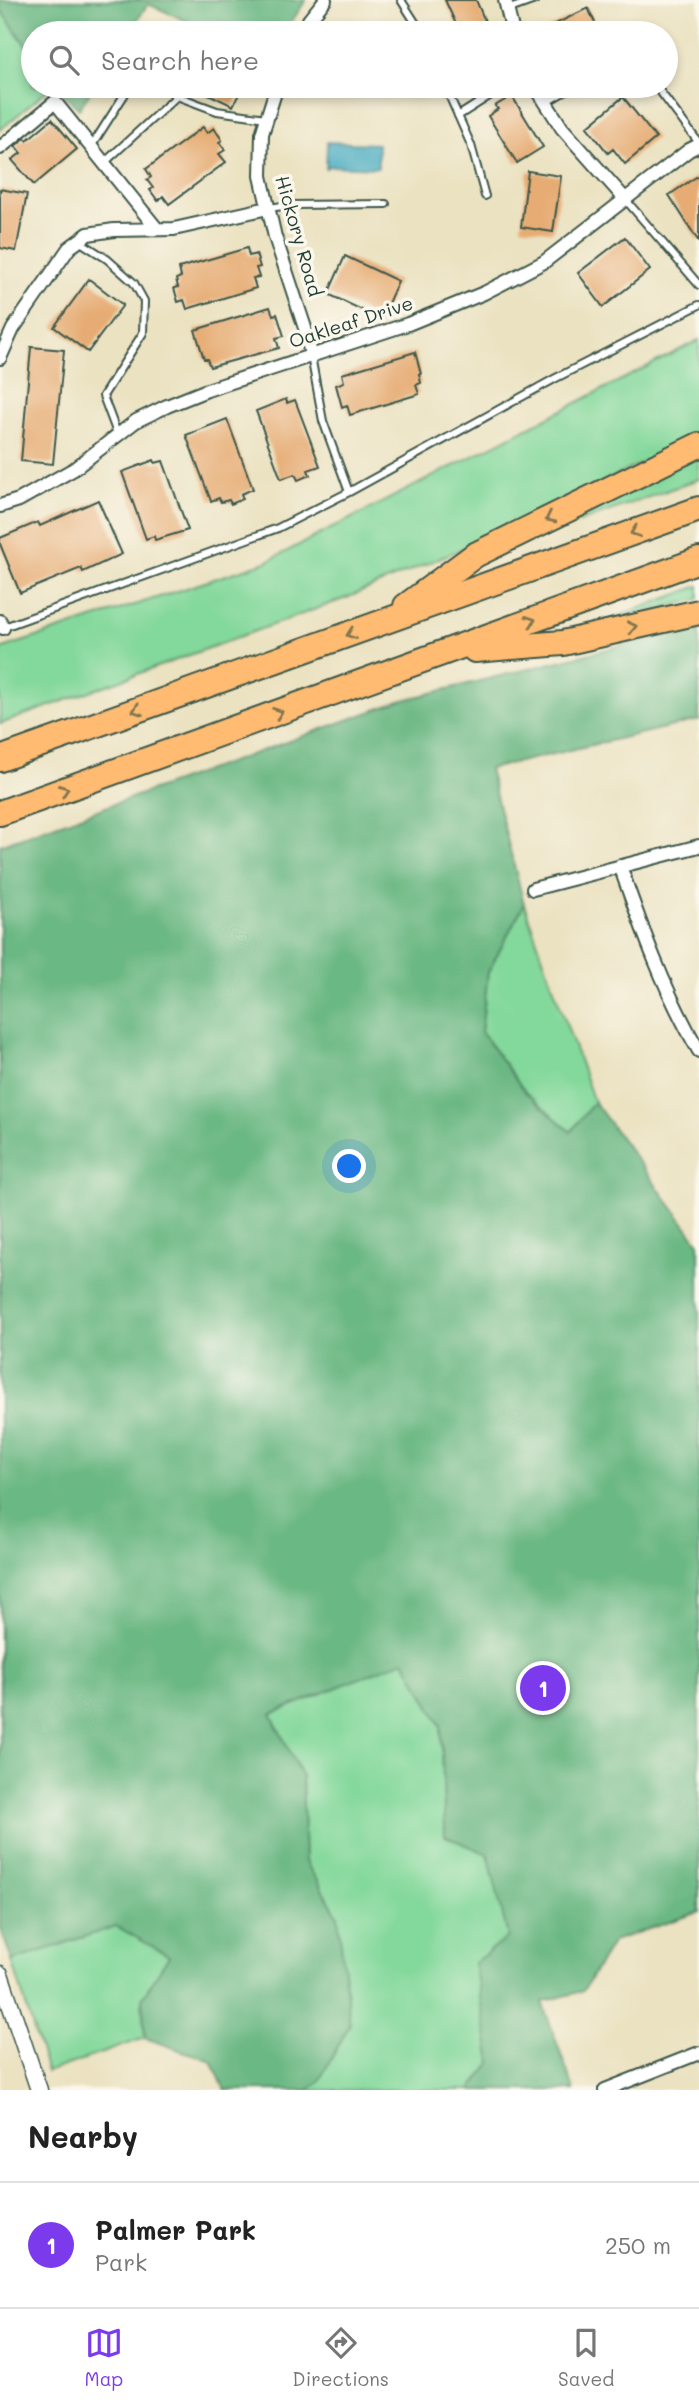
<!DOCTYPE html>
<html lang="en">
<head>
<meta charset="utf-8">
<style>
  body { margin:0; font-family:Mali,sans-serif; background:#f6f6f6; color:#222 }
  .you { position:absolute; left:350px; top:1167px; width:24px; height:24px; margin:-18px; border:5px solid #fff; border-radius:50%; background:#1a73e8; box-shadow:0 0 0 10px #1a73e833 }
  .badge { display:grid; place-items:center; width:46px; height:46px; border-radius:50%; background:#7c3aed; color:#fff; font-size:23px; font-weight:700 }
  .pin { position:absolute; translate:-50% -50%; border:4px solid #fff; box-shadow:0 2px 7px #0006 }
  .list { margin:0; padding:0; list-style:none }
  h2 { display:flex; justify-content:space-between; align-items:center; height:91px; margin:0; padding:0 28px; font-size:30px }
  h2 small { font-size:23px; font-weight:400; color:#767676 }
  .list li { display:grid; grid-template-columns:46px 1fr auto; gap:21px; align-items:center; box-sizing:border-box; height:126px; padding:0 28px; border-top:2px solid #e0e0e0 }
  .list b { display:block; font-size:26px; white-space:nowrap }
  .list p { margin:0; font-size:23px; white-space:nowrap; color:#767676 }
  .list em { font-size:23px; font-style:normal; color:#767676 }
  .icon { flex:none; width:38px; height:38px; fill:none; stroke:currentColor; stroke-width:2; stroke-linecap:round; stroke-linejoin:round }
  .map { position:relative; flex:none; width:699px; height:2090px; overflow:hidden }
  .search { position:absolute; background:#fff; box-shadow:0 4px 10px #0003; left:21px; right:21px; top:21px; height:77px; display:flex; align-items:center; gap:18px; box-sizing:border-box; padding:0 24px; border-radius:38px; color:#767676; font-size:26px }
  .sheet { height:217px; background:#fff }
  nav { display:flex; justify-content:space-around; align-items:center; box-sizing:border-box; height:98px; border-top:2px solid #e0e0e0; background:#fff; font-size:19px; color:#767676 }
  nav a { display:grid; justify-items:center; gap:4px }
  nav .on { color:#7c3aed }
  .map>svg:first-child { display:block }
  .green { fill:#83d89b; stroke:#518a68; stroke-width:2 }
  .forest { fill:#6ab883; stroke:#447a5c; stroke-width:2 }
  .water { fill:#3fa8bf; stroke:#2f727a; stroke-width:2 }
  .building { fill:#e6ac73 }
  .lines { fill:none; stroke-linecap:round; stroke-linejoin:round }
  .service-casing { stroke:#3e5649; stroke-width:10 }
  .minor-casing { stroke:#3e5649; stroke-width:16 }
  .tertiary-casing { stroke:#3e5649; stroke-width:19 }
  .motorway-casing { stroke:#3e5649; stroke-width:28 }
  .service { stroke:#fff; stroke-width:6 }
  .minor { stroke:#fff; stroke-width:12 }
  .tertiary { stroke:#fff; stroke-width:16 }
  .motorway { stroke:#febb71; stroke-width:24 }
  .oneway { stroke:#83764f }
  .labels { text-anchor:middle; stroke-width:7; stroke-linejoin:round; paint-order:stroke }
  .street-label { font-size:19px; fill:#1f3d34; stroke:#fbf7ec }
</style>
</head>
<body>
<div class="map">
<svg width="699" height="2090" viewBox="0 0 699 2090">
  <rect width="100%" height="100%" fill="#fbf7ec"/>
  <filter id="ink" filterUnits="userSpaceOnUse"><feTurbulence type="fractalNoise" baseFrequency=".0143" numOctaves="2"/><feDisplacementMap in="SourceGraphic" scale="14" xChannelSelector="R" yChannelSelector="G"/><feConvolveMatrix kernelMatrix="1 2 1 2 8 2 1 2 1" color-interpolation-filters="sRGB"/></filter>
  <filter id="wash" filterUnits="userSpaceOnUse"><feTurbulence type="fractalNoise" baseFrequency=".00686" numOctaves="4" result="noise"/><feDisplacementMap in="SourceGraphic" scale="28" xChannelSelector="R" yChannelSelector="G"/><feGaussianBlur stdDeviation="1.57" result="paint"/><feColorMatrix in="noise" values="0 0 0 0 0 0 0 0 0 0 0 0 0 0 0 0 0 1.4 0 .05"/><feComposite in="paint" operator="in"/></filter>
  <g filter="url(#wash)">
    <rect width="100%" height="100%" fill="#ebe2c1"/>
    <path class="green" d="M0 9 33 55V86H52L0 130Z
      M699 340V436L468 546 349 597 0 724V649L266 562Z
      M699 456V479L551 532 549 528Z
      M699 586V599L601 623Z
      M524 904 594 1102 571 1132 526 1093 481 1032 488 972Z
      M699 1613V1912L525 1970 491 2063 471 2090H307L318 2083 338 1916 305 1861 302 1777 271 1714 384 1668 382 1650Z
      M116 1926 170 1956 142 1998 145 2038 47 2072 12 1961Z"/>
    <path class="forest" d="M0 0H306L284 33H214L148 4 129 33H33V55L0 9Z
      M56 86H94L79 109Z
      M699 626V720L489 769 524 904 488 972 481 1032 526 1093 571 1132 594 1102 699 1243V1912L613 1941 583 1991 542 2002 574 2090H471L491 2063 474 1963 508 1937 488 1854 445 1836 441 1726 404 1660 271 1714 302 1777 305 1861 338 1916 350 2024 318 2083 307 2090H225L212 2061 145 2038 142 1998 169 1956 116 1926 12 1961 0 1926V845L400 701Z"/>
    <path class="water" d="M327 142 378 144V168L329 166 326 168Z"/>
    <g id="blocks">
      <path class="building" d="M445 0H476L490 33H460Z
        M588 8 600 33H537Z
        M192 86H243L233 106Z
        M512 96 543 147 517 163 488 116 498 109 495 106Z
        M623 97 656 138 625 164 613 149 608 153 587 127Z
        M52 119 77 149 34 185 12 160 21 153 15 146 25 138 27 140Z
        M203 127 207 133 214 128 222 140 219 142 225 150 219 154 226 162 169 204 163 196 158 201 150 190 153 188 147 180 151 177 146 169Z
        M528 171 561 176 553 232 521 227Z
        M699 175V242L669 195Z
        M0 189 27 194 16 251 0 248Z
        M625 237 650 270 603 307 578 273Z
        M247 248 249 256 256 254 260 267 256 268 259 277 253 278 256 288 187 309 184 300 178 302 174 288 178 287 176 279 181 277 179 268Z
        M345 256 398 281 381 319 328 294Z
        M89 279 123 305 88 352 54 327Z
        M270 307 273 315 277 314 284 336 276 338 279 348 210 367 207 359H204L195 330Z
        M31 347 64 350 53 464 21 461Z
        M415 352 421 374H419L421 383 416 385 419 394 350 415 347 405 342 407 336 385 344 382 342 374Z
        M286 399 287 403 295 400 320 466 308 470 310 475 298 480 295 474 281 479 256 411Z
        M227 419 253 489 241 494 243 499 231 504 229 500 221 502 219 498 211 501 186 435Z
        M154 460 155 463 163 461 188 530 155 540 154 536 146 539 122 472Z
        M98 500 122 554 83 572 81 568 20 593 0 544V538L38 522 40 526Z"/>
    </g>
  </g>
  <g filter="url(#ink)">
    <use href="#blocks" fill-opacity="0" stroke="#3e5649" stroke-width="2"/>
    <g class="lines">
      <defs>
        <path id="service" d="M401 0 422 33
          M507 10 535 0
          M163 86 177 96
          M445 86 471 145 485 196
          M656 86 699 143
          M545 103 574 86
          M458 116 505 86
          M91 147 130 86
          M104 163 177 96 217 111 266 118
          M625 199 699 285
          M268 208 291 205 386 204
          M79 241 107 259 134 283 144 301 143 333 103 396 118 436
          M311 356 323 421 349 492
          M4 627 278 528 349 492 556 378 699 305"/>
        <path id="minor" d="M505 0 513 33
          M302 33 309 20 325 0
          M277 86 262 134 261 176 275 237 305 328 311 355
          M535 86 562 128 625 199
          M0 148 55 102 157 229
          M0 358 13 329 69 248 88 234 114 230 174 229 268 208
          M0 506 19 500 74 469 136 421 167 406 207 390 408 324 484 293 544 262 689 150 699 145
          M0 621 3 628
          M620 866C642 929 665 993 699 1051
          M533 889 699 846
          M605 2090 699 2053"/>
        <path id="tertiary" d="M0 1974 39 2090"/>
        <path id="motorway" d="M406 606 475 555 699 445
          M475 650 563 643 699 612
          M0 759 699 509
          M0 813 699 560"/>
      </defs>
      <use href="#service" class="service-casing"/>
      <use href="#minor" class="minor-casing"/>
      <use href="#tertiary" class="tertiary-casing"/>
      <use href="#motorway" class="motorway-casing"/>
      <use href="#service" class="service"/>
      <use href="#minor" class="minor"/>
      <use href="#tertiary" class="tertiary"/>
      <use href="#motorway" class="motorway"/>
    </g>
    <defs><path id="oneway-chevron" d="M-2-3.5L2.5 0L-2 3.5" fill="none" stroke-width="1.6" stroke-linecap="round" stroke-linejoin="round" transform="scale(1.75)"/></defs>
    <g class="oneway">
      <use href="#oneway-chevron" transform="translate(550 518) rotate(154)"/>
      <use href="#oneway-chevron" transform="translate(635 532) rotate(160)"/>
      <use href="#oneway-chevron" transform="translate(531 621) rotate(-20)"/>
      <use href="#oneway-chevron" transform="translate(632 627) rotate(-13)"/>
      <use href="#oneway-chevron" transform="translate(351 634) rotate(160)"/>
      <use href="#oneway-chevron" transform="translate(137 710) rotate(160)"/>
      <use href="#oneway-chevron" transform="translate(278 713) rotate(-20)"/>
      <use href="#oneway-chevron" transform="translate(64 790) rotate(-20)"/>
    </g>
  </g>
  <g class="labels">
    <g class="street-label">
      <text transform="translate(299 236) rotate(74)" y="7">Hickory Road</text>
      <text transform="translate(351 322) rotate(-18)" y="7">Oakleaf Drive</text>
    </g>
  </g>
</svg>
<div class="you"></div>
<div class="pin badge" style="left:543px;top:1688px">1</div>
<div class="search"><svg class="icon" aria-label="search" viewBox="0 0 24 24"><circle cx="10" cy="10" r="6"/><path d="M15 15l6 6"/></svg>Search here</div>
</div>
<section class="sheet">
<h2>Nearby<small></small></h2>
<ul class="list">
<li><span class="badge">1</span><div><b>Palmer Park</b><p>Park</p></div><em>250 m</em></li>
</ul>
</section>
<nav>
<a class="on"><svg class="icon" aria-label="map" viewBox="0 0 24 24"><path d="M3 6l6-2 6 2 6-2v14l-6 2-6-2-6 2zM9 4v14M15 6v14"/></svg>Map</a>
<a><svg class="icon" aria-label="directions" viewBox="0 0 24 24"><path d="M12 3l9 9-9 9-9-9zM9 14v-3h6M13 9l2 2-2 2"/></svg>Directions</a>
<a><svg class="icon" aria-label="saved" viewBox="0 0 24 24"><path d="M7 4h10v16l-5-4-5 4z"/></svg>Saved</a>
</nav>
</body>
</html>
